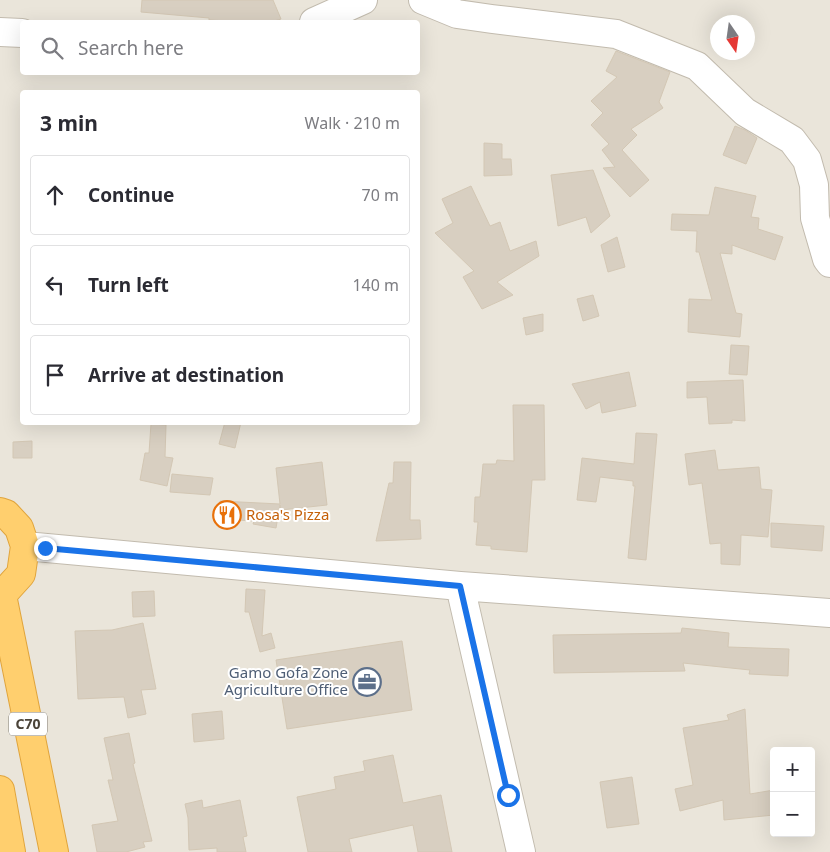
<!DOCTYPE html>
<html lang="en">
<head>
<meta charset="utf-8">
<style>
  body { margin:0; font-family:"Noto Sans",sans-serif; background:#f7f7f7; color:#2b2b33 }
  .controls { position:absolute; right:15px; bottom:15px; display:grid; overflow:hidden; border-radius:5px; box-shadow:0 5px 20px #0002 }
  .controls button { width:45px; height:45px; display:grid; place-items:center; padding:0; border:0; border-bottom:1px solid #e1e1e2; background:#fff; color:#2b2b33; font:25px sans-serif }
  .compass { position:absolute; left:710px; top:15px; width:45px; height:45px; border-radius:50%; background:#fff; box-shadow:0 5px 20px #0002; rotate:167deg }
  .stop { position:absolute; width:15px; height:15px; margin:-11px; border:4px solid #1a73e8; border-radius:50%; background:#fff }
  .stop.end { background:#1a73e8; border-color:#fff; box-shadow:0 1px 5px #0008 }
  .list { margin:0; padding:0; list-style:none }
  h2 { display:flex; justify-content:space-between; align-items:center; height:65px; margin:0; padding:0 20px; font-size:21px }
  h2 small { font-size:16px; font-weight:400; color:#7c7c81 }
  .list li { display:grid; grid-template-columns:32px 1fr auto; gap:15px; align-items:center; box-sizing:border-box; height:80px; margin:0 10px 10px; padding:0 10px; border:1px solid #e1e1e2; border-radius:5px }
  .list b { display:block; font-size:19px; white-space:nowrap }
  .list em { font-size:16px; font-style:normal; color:#7c7c81 }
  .icon { flex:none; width:28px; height:28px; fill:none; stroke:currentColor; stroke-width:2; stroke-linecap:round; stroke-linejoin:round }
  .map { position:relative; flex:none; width:830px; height:852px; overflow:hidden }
  .search { position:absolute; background:#fff; box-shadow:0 5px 20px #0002; left:20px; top:20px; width:400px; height:55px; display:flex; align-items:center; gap:12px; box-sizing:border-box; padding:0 18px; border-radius:5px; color:#7c7c81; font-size:19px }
  .panel { position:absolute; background:#fff; box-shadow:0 5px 20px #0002; left:20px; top:90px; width:400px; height:335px; border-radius:5px }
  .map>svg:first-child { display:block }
  .residential { fill:#eae5da; fill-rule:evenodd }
  .building { fill:#d8cfc1; stroke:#d3c7b4 }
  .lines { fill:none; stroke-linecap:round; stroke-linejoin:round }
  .minor-casing { stroke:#c2bbae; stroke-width:30 }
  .highway-casing { stroke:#e0a43c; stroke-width:30 }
  .minor { stroke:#fff; stroke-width:28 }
  .highway { stroke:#ffcf6e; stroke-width:28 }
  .route { stroke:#1a73e8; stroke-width:6 }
  .labels { text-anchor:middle; stroke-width:4; stroke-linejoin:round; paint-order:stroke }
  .shield { fill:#fff; stroke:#817c74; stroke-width:1 }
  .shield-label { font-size:14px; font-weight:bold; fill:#4b4439 }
  .food-label { font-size:15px; fill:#c56008; stroke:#fff; text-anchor:start }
  .service-label { font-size:15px; fill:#4e5e75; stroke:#fff; text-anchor:end }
</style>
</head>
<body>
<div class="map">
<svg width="830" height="852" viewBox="0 0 830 852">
  <rect width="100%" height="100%" fill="#f6f3ec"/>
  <path class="residential" d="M0 0H830V852H0ZM22 22H418V72H22ZM718 22H748V52H718ZM22 92H418V422H22ZM774 751H811V833H774Z"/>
  <path class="building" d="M142 0H273L281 19 271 22H244L209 20V18L141 12Z
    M616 51 670 72 659 102 663 108 631 129 637 135 622 150 649 180 630 197 603 168 615 167 602 150 609 144 591 125 603 113 591 101 617 77 606 71Z
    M735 126 745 130 757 138 746 164 723 155Z
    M484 143 502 144V159H511L512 175 484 176Z
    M593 170 610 216 591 233 586 217 558 226 551 175Z
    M471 186 490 226 500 222 510 251 536 241 539 256 497 282 513 295 482 309 463 277 474 271 435 233 453 223 442 199Z
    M715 187 756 196 751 217 759 218 758 229 783 237 775 260 732 245V254L720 253 736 313 742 314 740 337 688 332 689 299 712 300 699 252H696L697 231 671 230 672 214 709 215Z
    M617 237 625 267 608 272 601 245Z
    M593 295 599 316 583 321 577 299Z
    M543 314V331L526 335 523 318Z
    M731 345 749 346 747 375 729 374Z
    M629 372 636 406 602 413 600 402 586 409 572 384Z
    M743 380 745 421 732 420V423L709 424 707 397 687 398V382Z
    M513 405H544L545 480H532L527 552 491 549V546L476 545 478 522H474L475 497H480L483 464H496L497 460 514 461Z
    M225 422H241L235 448 219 444Z
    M151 424 166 425 165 457 173 458 167 486 140 480 145 453H149Z
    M636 433 657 434 646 560 628 558 635 486H633V481L600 477 596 502 577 500 582 458 634 464Z
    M32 441V458H13V442Z
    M715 450 718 470 759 467 761 489 772 490 768 537 741 535 740 565 721 564V543L710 544 702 483 689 485 685 454Z
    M322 462 327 505 281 510 280 505 276 528 253 524 254 521 218 519 220 501 280 504 276 468Z
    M394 462H411L410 520H420L421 539 376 541 389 483H393Z
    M172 474 213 478 210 495 170 492Z
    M771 523 824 526 822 551 771 547Z
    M246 589 265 590 262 636 271 633 275 648 260 652 249 612H245Z
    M154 591 155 616 133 617 132 592Z
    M143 623 156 689 141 690 146 714 128 718 124 697 78 699 75 631 112 630Z
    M682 628 729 633 728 647 789 649 788 676 749 674 750 670 683 663 685 671 554 673 553 635 681 633Z
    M402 641 412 710 287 729 276 660Z
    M745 709 750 794 774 790V815L724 820 723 800 680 811 675 789 693 785 683 728 729 720 727 715Z
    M222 711 224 739 194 742 192 714Z
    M129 733 135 763 133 764 152 841 143 842 145 847 126 852H97L92 825 118 821 108 780H113L104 738Z
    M393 755 403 803 441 795 452 852H418L413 825 349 839 352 852H308L297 797 336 789 334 777 365 771 363 761Z
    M632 777 639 824 607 828 600 782Z
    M202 800 203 808 240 800 247 836 243 837 246 852H217V848L189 850 188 818 185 804Z"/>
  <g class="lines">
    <defs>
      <path id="minor" d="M423 0 457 14 492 19 616 34 697 66 745 112 792 140 807 160 814 185 815 218 827 259 830 263
        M314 22 363 0
        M0 32 22 33
        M25 546 460 586 830 613
        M460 586 521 852"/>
      <path id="highway" d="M0 512 6 514 19 528 25 546 21 574 2 595 0 596
        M2 595 54 852
        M0 790 11 852"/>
    </defs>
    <use href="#minor" class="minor-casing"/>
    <use href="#highway" class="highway-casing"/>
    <use href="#minor" class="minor"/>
    <use href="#highway" class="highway"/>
  </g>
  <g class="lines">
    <path class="route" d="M45 548 460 586 508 795"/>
  </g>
  <defs>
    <symbol id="restaurant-ring" viewBox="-11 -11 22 22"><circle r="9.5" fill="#fff" stroke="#e8710a" stroke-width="1.5"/><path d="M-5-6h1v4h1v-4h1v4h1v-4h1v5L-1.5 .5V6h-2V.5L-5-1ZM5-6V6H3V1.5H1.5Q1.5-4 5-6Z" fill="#e8710a"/></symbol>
    <symbol id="office-ring" viewBox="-11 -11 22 22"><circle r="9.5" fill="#fff" stroke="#5c6f8a" stroke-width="1.5"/><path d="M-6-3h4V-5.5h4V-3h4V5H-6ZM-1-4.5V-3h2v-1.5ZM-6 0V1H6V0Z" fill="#5c6f8a"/></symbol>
  </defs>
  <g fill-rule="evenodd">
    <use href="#restaurant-ring" x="211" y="499" width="32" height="32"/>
    <use href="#office-ring" x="351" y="666" width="32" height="32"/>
  </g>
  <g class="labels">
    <rect class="shield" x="9" y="712.5" width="38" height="23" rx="4"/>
    <g class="shield-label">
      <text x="28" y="729">C70</text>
    </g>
    <g class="food-label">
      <text x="246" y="520">Rosa's Pizza</text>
    </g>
    <g class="service-label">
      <text x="348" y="678">Gamo Gofa Zone<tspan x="348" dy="17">Agriculture Office</tspan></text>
    </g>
  </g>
</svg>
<div class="controls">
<button>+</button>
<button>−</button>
</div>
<svg class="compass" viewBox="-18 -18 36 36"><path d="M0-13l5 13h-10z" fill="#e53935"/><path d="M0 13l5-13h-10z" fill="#7c7c81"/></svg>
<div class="stop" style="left:508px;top:795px"></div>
<div class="stop end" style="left:45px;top:548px"></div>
<div class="search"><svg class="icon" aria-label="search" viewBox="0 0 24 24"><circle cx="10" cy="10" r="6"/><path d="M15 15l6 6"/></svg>Search here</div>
<section class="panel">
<h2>3 min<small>Walk · 210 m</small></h2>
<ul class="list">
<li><svg class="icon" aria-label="ahead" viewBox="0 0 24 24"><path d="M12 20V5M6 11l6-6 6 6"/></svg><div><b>Continue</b></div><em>70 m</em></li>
<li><svg class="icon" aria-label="left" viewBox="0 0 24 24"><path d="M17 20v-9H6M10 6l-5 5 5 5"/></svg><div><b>Turn left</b></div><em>140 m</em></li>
<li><svg class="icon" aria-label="arrive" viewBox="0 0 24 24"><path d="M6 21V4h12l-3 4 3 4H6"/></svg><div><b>Arrive at destination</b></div></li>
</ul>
</section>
</div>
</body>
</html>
